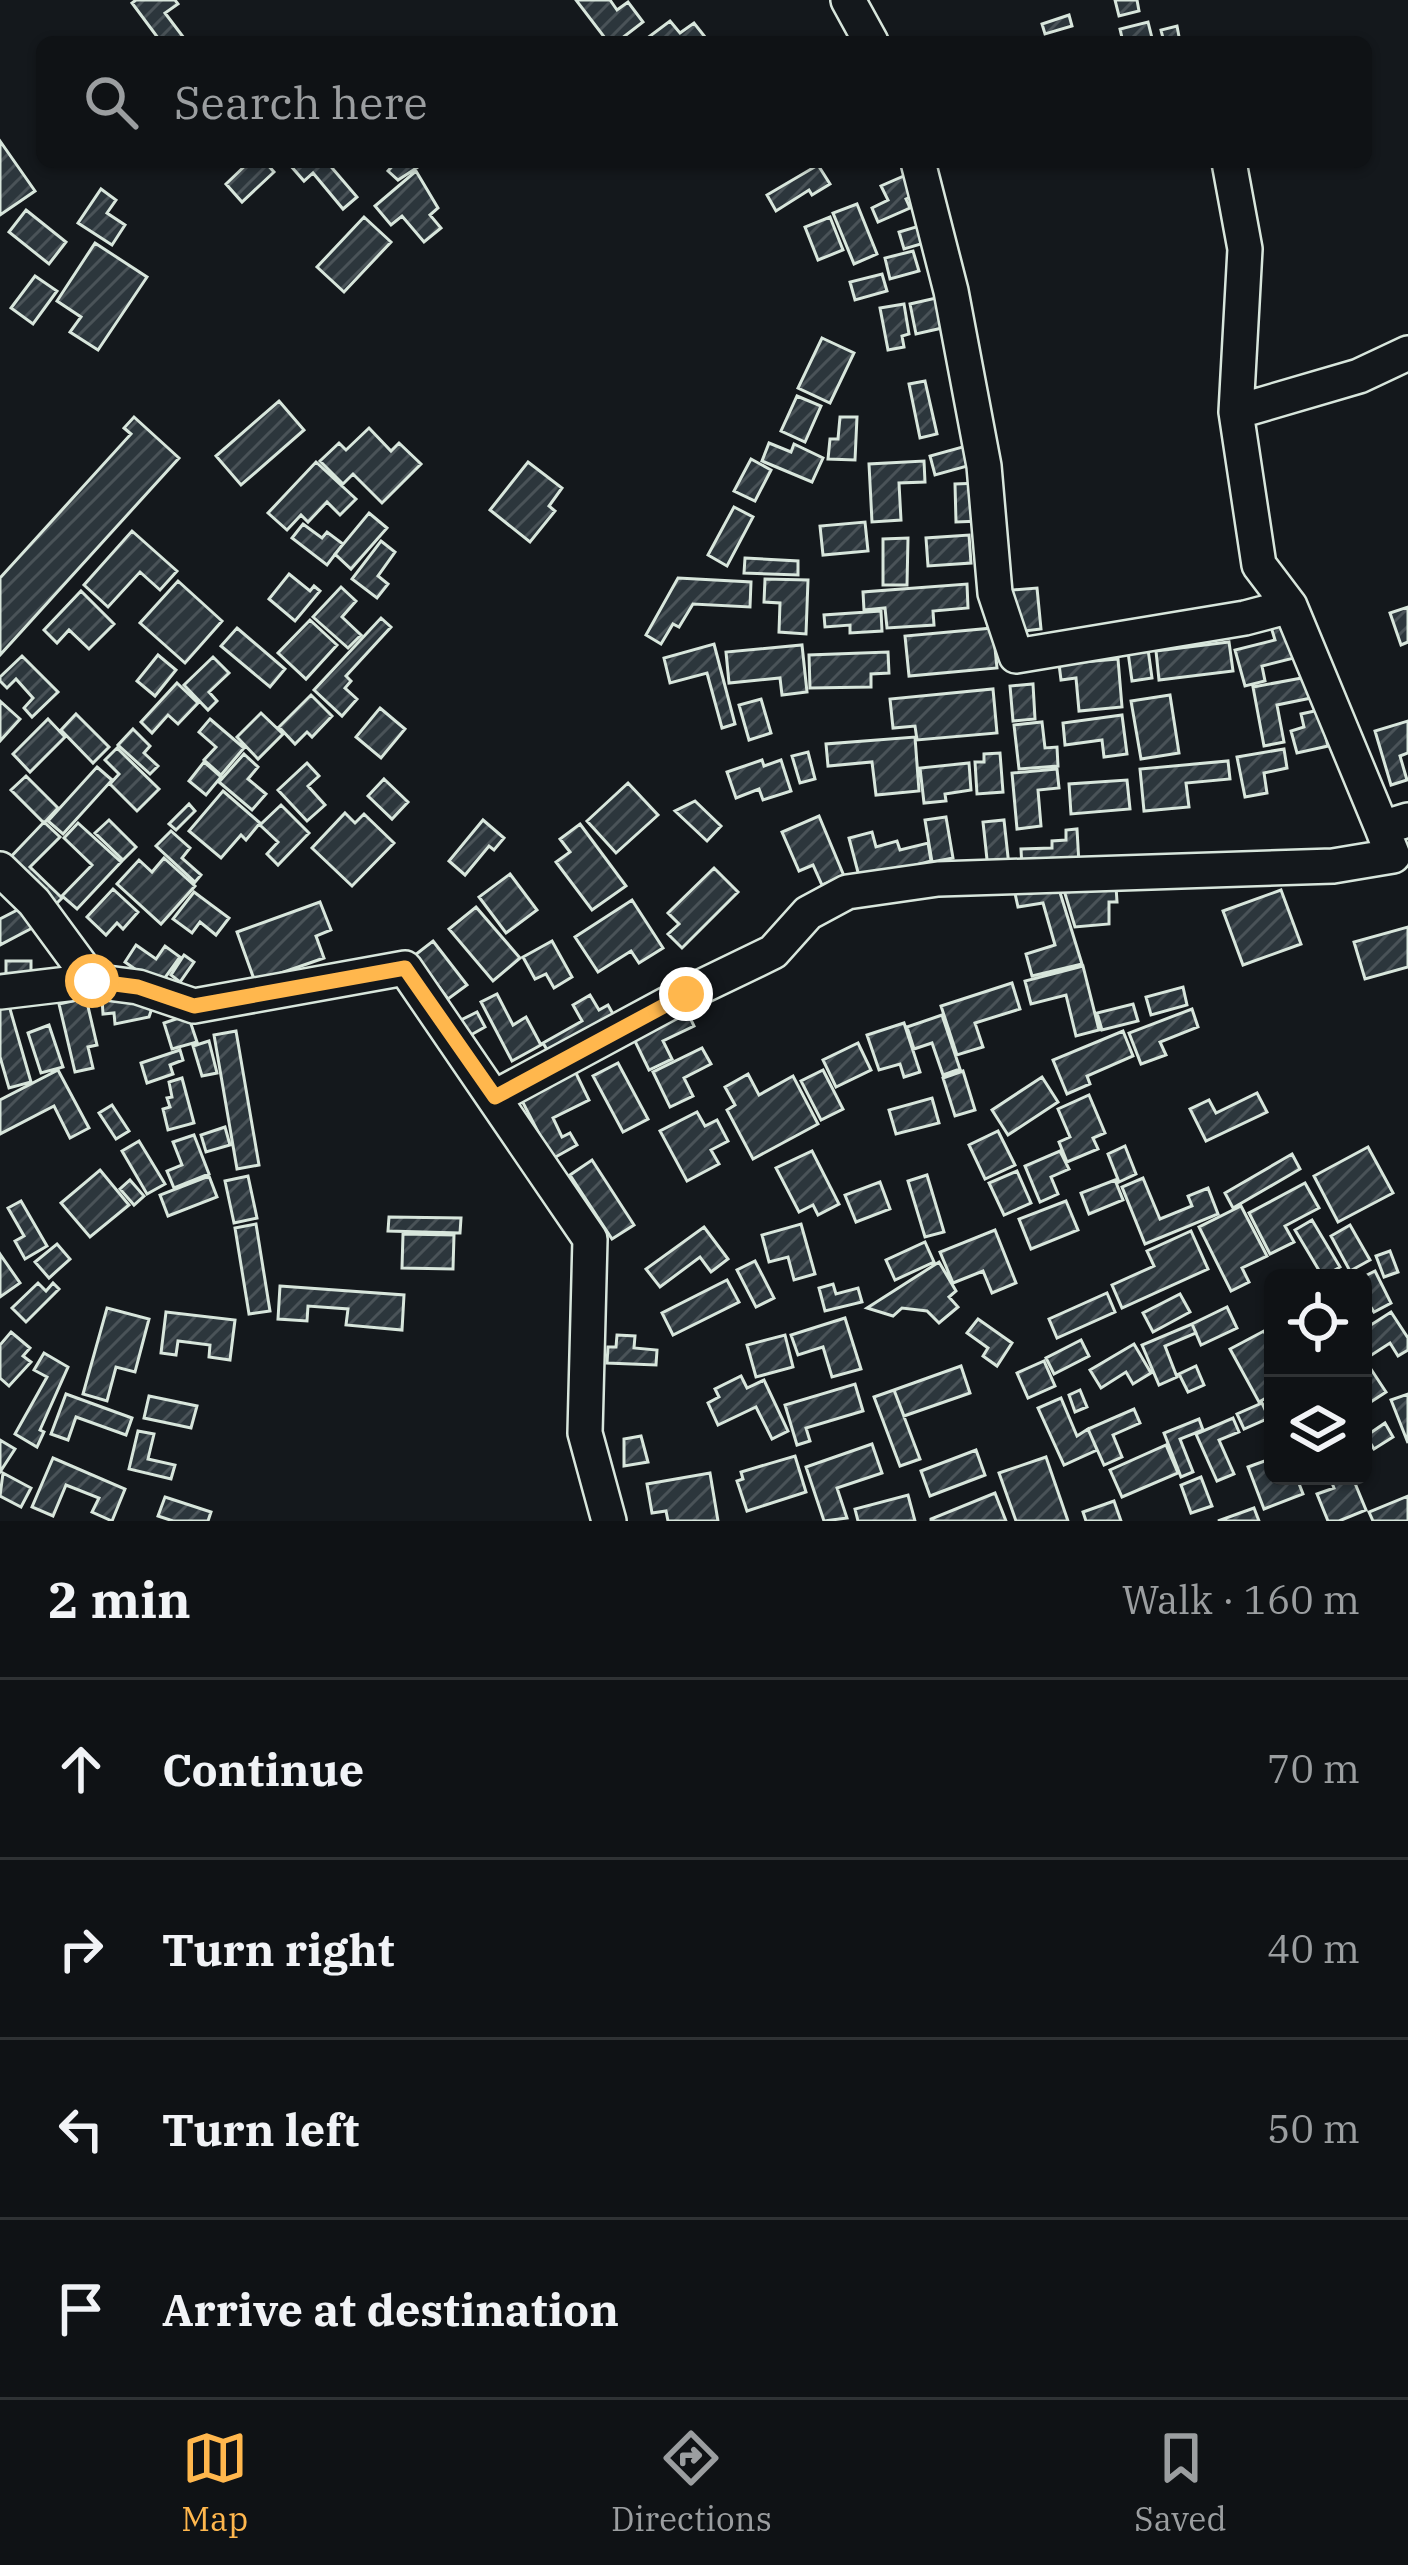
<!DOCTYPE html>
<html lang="en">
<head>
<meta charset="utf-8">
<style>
  body { margin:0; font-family:"IBM Plex Serif",serif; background:#1d2022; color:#f1f3f6 }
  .controls { position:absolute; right:36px; bottom:36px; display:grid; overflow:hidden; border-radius:18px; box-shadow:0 3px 9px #0004 }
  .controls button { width:108px; height:108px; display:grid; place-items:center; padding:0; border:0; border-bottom:3px solid #2f3234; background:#0f1215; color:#f1f3f6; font:60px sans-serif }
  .stop { position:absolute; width:36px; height:36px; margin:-27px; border:9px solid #ffb74d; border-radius:50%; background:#fff }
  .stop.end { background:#ffb74d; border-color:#fff; box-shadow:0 3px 12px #0008 }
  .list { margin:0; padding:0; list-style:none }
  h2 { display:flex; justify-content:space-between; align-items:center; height:156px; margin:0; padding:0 48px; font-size:51px }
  h2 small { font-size:39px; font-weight:400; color:#9b9ea0 }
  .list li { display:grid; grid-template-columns:78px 1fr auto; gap:36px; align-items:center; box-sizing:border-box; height:180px; padding:0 48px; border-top:3px solid #2f3234 }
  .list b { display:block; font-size:45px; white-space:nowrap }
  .list em { font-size:39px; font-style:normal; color:#9b9ea0 }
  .icon { flex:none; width:66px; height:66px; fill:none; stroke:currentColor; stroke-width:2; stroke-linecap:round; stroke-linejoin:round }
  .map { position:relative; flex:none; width:1408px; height:1521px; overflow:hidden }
  .search { position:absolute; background:#0f1215; box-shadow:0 3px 9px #0004; left:36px; right:36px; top:36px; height:132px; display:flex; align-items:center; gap:30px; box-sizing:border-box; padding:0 42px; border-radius:18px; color:#9b9ea0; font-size:45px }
  .sheet { height:876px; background:#0f1215 }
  nav { display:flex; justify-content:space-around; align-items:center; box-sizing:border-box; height:168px; border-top:3px solid #2f3234; background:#0f1215; font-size:33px; color:#9b9ea0 }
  nav a { display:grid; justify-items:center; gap:6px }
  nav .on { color:#ffb74d }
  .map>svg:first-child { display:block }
  .building { fill:url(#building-hatch); stroke:#d8e6dc; stroke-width:3 }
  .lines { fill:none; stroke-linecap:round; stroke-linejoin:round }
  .minor-casing { stroke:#d8e6dc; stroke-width:38 }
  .minor { stroke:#14181c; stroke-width:33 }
  .route { stroke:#ffb74d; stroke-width:15 }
</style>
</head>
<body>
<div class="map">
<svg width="1408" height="1521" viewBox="0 0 1408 1521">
  <defs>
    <pattern id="building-hatch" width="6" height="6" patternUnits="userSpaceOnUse" patternTransform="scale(3)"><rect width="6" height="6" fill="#2c363c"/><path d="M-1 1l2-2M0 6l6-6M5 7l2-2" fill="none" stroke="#4a5358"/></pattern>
  </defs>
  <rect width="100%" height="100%" fill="#14181c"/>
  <path class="building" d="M136 0H175L178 4 165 13 187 42H161L132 3Z
    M576 0H610L617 10 628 2 643 22 617 42H608Z
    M1115 0H1137L1139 11 1119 16Z
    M1069 15 1072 26 1045 34 1042 24Z
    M670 21 680 33 694 23 709 42H642Z
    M1148 22 1153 42H1123L1120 29Z
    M1177 26 1180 42H1164L1161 30Z
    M0 141 35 191 0 215Z
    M249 162H265L274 172 242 202 226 184Z
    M293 162H327L357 197 343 209 313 173 304 181 290 165Z
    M396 162H416L418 167 398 180 388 171Z
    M818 165 830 184 812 195 809 190 776 211 767 195Z
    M416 171 438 208 430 215 441 228 424 242 402 216 391 225 375 206Z
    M913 172 922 192 906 199 910 208 878 222 872 208 888 200 881 186Z
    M101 189 116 200 107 213 125 225 112 245 78 223Z
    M857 204 877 254 854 264 833 213Z
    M26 210 66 242 49 264 9 232Z
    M364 217 391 242 344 292 317 267Z
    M830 217 843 250 818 260 805 227Z
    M926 224 931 241 904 249 899 232Z
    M95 243 147 277 98 350 70 332 81 317 57 301Z
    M913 251 919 271 890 279 885 258Z
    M882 274 887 291 855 300 850 282Z
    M35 276 57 291 33 324 11 308Z
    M936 298 942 328 916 334 910 304Z
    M904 304 909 334 902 336 904 347 888 350 880 308Z
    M822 338 854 353 830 403 798 388Z
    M925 381 937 434 920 438 909 384Z
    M797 396 821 406 805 442 781 431Z
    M279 401 304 430 241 485 216 456Z
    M134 417 179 458 0 655V578L131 434 124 428Z
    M840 417H857L855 460 828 459 830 439H838Z
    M369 428 391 451 399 443 421 464 382 503 353 474 343 484 320 461 339 443 346 450Z
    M769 443 791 452 794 444 823 458 812 482 762 461Z
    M966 446 971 465 935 475 930 456Z
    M751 459 771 470 755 501 734 491Z
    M924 461 925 482 899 483 901 520 872 522 869 464Z
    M316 462 356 499 340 515 327 502 308 522 301 515 287 530 268 513Z
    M528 462 562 488 549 506 555 511 530 542 490 510Z
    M980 483 981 521 956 522 955 484Z
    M734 507 753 517 727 566 708 555Z
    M369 513 387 528 351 569 335 554Z
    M865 522 868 551 823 555 820 526Z
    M303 524 322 538 327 532 343 544 327 565 292 538Z
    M132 531 177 571 160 590 140 572 108 607 84 585Z
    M969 535 971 563 928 566 926 538Z
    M908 538 907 585H883V539Z
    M381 541 395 552 378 576 388 584 377 598 352 579Z
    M745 558 798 561V575L744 573Z
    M289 574 310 591 314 586 320 591 295 621 269 599Z
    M678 578 751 582 750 607 693 604 679 627 673 624 661 644 646 635Z
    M765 579 808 580 806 634 779 632 780 603 764 602Z
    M178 581 222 621 185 663 140 623Z
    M967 584 968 608 933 611 934 625 887 628 885 608 864 610 863 592Z
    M341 587 356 601 342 617 361 635 348 648 313 617Z
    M1037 588 1041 629 1016 632 1012 590Z
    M81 591 114 624 89 649 69 630 57 643 44 630Z
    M1408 607V642L1401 645 1390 613Z
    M881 611 882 631 850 633V625L825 627 824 615Z
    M381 618 391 627 346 676 351 681 345 688 357 699 342 716 314 690Z
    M310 620 337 645 306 679 278 653Z
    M1292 621 1302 656 1262 666 1265 681 1245 686 1235 650 1275 640 1271 627Z
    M237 628 285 669 270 687 221 646Z
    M993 628 997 668 909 676 905 636Z
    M1147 642 1152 678 1132 681 1127 645Z
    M1229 642 1233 671 1159 680 1156 651Z
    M714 644 735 724 722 728 707 673 670 683 664 658Z
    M802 645 807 692 782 695 780 678 729 683 726 652Z
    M888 652 889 673 871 674V687L810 688 809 655Z
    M158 655 176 670 155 696 137 681Z
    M22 656 58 692 32 717 24 708 33 698 16 679 7 688 0 681V677Z
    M213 657 229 673 209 692 217 701 208 710 184 685Z
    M1118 659 1122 707 1079 711 1076 678 1061 680 1059 664Z
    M1307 677 1311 698 1277 705 1284 742 1264 746 1253 687Z
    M177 683 198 703 178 724 168 715 152 733 141 722Z
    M1033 684 1035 719 1013 721 1010 686Z
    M993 689 997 733 917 740 915 726 893 728 890 699Z
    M311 695 332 716 312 737 307 732 295 744 279 727Z
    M1170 695 1179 753 1141 759 1131 701Z
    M761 699 771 733 749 740 739 705Z
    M0 701 20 719 0 741Z
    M380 708 405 729 381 758 356 737Z
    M1319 710 1328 746 1297 753 1291 731 1304 727 1301 714Z
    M261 713 283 734 258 759 237 737Z
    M76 714 109 747 93 763 61 730Z
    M1122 715 1127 754 1104 757 1102 740 1065 745 1063 723Z
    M48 719 65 737 30 772 13 754Z
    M210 719 244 748 221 775 204 760 216 747 199 732Z
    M1408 721V753L1400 756 1407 780 1391 785 1375 731Z
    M1042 722 1045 748 1057 747 1058 766 1019 769 1014 725Z
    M133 729 150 746 144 753 158 766 150 774 118 745Z
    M915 737 919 791 876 795 872 762 828 766 826 744Z
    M117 748 159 789 137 811 110 784 119 774 105 760Z
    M1284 749 1287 768 1264 773 1267 793 1245 797 1237 757Z
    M808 752 815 779 800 783 792 756Z
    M1000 753 1003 792 977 794 975 762H984V754Z
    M244 754 258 767 248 779 266 794 252 810 219 782Z
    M762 760 764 766 781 760 791 791 763 800 759 789 736 798 727 772Z
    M1228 761 1230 779 1186 783 1189 807 1144 811 1140 769Z
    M204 762 221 777 206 795 189 781Z
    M307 763 319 776 308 786 325 805 307 821 278 790Z
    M969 763 971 790 945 794 946 801 924 803 920 768Z
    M97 767 112 780 63 834 48 821Z
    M1057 769 1059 788 1038 790 1041 826 1017 829 1012 773Z
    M26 776 58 808 44 823 11 790Z
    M384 779 408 802 392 819 368 796Z
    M1127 780 1130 809 1071 814 1069 784Z
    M628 783 658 815 616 853 587 821Z
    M223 791 260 823 246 840 241 835 221 858 189 831Z
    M695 801 721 826 707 841 675 811Z
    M189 804 195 811 176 830 169 824Z
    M281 805 309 833 278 865 267 854 278 842 260 825Z
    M345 813 355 823 364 814 394 843 352 886 312 848Z
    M819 816 844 876 822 885 813 865 799 871 782 832Z
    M946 817 953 858 932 862 925 820Z
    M109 820 136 847 123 860 95 833Z
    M483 820 504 838 494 850 489 846 465 875 449 861Z
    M1004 820 1009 866 988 869 983 822Z
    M44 822 60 837 30 867 62 898 51 909 4 864Z
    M78 823 121 862 77 909 62 896 92 865 64 838Z
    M580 824 626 886 592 910 556 862 570 852 560 839Z
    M1077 829 1079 864 1022 868 1021 849 1052 848V841L1066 840V830Z
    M171 831 190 848 182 858 201 875 195 882 156 846Z
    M872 832 876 847 897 841 900 850 928 843 931 861 860 880 849 838Z
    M164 858 195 886 161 924 117 884 139 860 152 872Z
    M714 868 738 892 682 948 668 934 679 924 668 913Z
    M510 874 537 910 506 933 479 897Z
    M1058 886 1082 964 1032 976 1026 954 1055 945 1043 903 1018 907 1014 889Z
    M1116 886 1117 902H1109V924L1075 927 1063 887Z
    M113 889 138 912 123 929 117 923 106 935 87 917Z
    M1281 890 1301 944 1243 965 1223 911Z
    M194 892 229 918 216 935 200 922 192 933 173 919Z
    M632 900 663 948 639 963 631 951 598 972 575 937Z
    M320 902 331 930 316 936 324 958 255 982 237 932Z
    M27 905 38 925 0 945V919Z
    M476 907 520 958 493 981 449 929Z
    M1408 927V967L1365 979 1354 942Z
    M433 941 467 985 448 999 415 955Z
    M552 941 572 977 554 988 546 974 535 979 523 957Z
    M136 945 156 959 165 946 180 957 159 986 125 962Z
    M184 955 194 962 180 982 171 975Z
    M6 961H31V978L6 979Z
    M1083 966 1099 1030 1076 1036 1066 995 1031 1004 1025 981Z
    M1012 983 1020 1009 975 1023 983 1047 957 1055 941 1006Z
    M1183 987 1187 1005 1151 1015 1146 997Z
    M497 994 513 1025 526 1017 541 1045 512 1061 481 1002Z
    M590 995 599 1010 608 1005 618 1023 552 1058 543 1043 582 1021 573 1005Z
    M86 998 97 1045 88 1047 93 1068 75 1072 59 1004Z
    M102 998 154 1002 149 1017 115 1024 114 1013 103 1014Z
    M0 1002H8L31 1082 9 1088 0 1057Z
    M1133 1004 1138 1021 1102 1030 1097 1013Z
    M685 1007 694 1026 663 1041 672 1059 649 1070 631 1033Z
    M1192 1009 1198 1027 1160 1042 1166 1055 1141 1064 1129 1033Z
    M477 1012 485 1027 469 1036 461 1020Z
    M188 1015 197 1042 172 1049 164 1023Z
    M942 1015 960 1069 943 1075 932 1043 914 1049 907 1027Z
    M904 1023 920 1072 904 1077 900 1064 879 1070 867 1035Z
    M49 1025 63 1067 41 1073 28 1033Z
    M236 1031 259 1165 237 1169 214 1035Z
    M1123 1031 1133 1056 1087 1076 1090 1084 1067 1094 1053 1060Z
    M209 1041 217 1073 202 1076 193 1046Z
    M858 1043 871 1070 836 1087 823 1060Z
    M702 1048 711 1064 684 1078 693 1096 670 1107 653 1072Z
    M180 1050 183 1060 170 1065 173 1074 147 1083 141 1063Z
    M618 1063 648 1119 623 1132 593 1076Z
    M573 1067 589 1100 553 1118 562 1137 570 1133 577 1145 552 1159 519 1095Z
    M58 1070 89 1128 70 1138 54 1106 0 1134V1100Z
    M823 1070 843 1109 821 1120 801 1081Z
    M963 1071 975 1110 955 1116 943 1078Z
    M748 1074 759 1095 793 1076 818 1124 753 1159 727 1110 735 1105 725 1087Z
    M1042 1077 1058 1102 1008 1135 992 1110Z
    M182 1078 194 1123 168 1130 163 1109 170 1107 167 1098 172 1097 169 1082Z
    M1257 1093 1267 1112 1206 1141 1190 1109 1209 1100 1216 1113Z
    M1089 1095 1105 1133 1093 1138 1098 1149 1067 1162 1059 1142 1070 1137 1058 1109Z
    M932 1098 939 1123 896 1134 889 1110Z
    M112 1105 129 1131 116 1139 99 1113Z
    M697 1112 705 1126 717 1120 728 1141 711 1150 719 1164 687 1181 660 1131Z
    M225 1127 230 1145 206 1152 201 1135Z
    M998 1131 1015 1165 985 1179 969 1145Z
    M194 1135 209 1174 174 1188 167 1171 182 1165 173 1142Z
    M139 1141 165 1184 147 1194 122 1151Z
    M1125 1146 1136 1174 1119 1182 1108 1154Z
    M1368 1147 1393 1193 1338 1222 1314 1176Z
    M812 1151 839 1204 818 1215 813 1205 799 1212 776 1168Z
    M1060 1151 1069 1169 1051 1177 1058 1194 1040 1202 1025 1166Z
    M1292 1154 1300 1169 1233 1208 1225 1193Z
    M592 1160 634 1225 612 1239 570 1175Z
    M100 1170 129 1205 90 1237 61 1203Z
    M1017 1171 1031 1203 1004 1215 989 1183Z
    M927 1175 944 1232 925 1237 908 1181Z
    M209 1176 217 1197 168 1216 160 1195Z
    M248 1176 257 1218 234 1223 225 1181Z
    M1143 1178 1160 1219 1192 1206 1188 1196 1208 1188 1218 1214 1145 1244 1122 1187Z
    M130 1180 144 1196 134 1205 120 1189Z
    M1115 1180 1123 1200 1089 1214 1081 1193Z
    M880 1182 890 1209 856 1222 845 1195Z
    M1305 1183 1319 1208 1285 1226 1294 1242 1270 1254 1249 1213Z
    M21 1201 47 1246 25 1259 15 1241 24 1236 8 1208Z
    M1066 1201 1078 1230 1031 1249 1019 1219Z
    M1241 1206 1267 1256 1242 1268 1249 1282 1231 1291 1199 1227Z
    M389 1217 461 1218 460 1233 388 1231Z
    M1312 1220 1340 1267 1323 1277 1295 1230Z
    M256 1224 270 1311 249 1314 235 1228Z
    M801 1224 815 1274 794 1280 788 1257 769 1262 762 1235Z
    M1350 1225 1370 1260 1350 1271 1331 1236Z
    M704 1227 728 1259 711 1272 700 1257 660 1287 646 1269Z
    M995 1230 1016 1283 992 1293 983 1271 953 1283 940 1252Z
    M1191 1231 1208 1269 1122 1308 1112 1285 1154 1266 1147 1251Z
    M403 1234 454 1235 453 1269 402 1268Z
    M925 1242 934 1262 895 1280 886 1260Z
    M57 1244 70 1259 49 1278 35 1262Z
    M1390 1251 1398 1272 1384 1277 1376 1256Z
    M0 1254 20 1283 0 1297Z
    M755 1261 774 1298 756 1307 737 1270Z
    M939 1262 956 1291 949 1297 958 1307 939 1323 927 1311 902 1308 893 1316 867 1308Z
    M1375 1271 1391 1303 1374 1312 1363 1295 1361 1278Z
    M727 1280 739 1302 673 1335 662 1313Z
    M38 1283 46 1291 53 1283 59 1289 26 1322 12 1308Z
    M833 1284 836 1294 858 1288 862 1302 825 1311 819 1288Z
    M280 1286 404 1295 402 1330 346 1325 348 1309 308 1306 307 1321 278 1319Z
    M1107 1293 1115 1312 1057 1338 1049 1319Z
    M1180 1294 1190 1312 1153 1332 1143 1313Z
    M1227 1307 1237 1328 1201 1345 1192 1324Z
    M107 1308 149 1319 135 1372 116 1367 107 1401 83 1394Z
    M166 1312 235 1320 230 1360 209 1357 210 1345 178 1341 176 1355 161 1353Z
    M1391 1312 1408 1338V1350L1398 1356 1390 1343 1370 1356 1363 1345V1330Z
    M845 1318 861 1369 832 1377 823 1347 798 1355 791 1335Z
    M978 1319 1012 1343 997 1366 983 1356 988 1348 967 1333Z
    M1192 1324 1196 1333 1165 1346 1177 1377 1159 1385 1142 1345Z
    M1264 1331 1273 1349V1394L1259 1402 1230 1349Z
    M11 1332 30 1348 23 1356 31 1362 9 1386 0 1378V1345Z
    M617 1335 635 1336 634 1348 657 1350 656 1365 607 1363 608 1347H616Z
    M785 1335 793 1367 756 1377 747 1345Z
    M1081 1340 1089 1356 1054 1374 1046 1358Z
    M1134 1344 1151 1373 1133 1384 1126 1372 1101 1388 1090 1370Z
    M44 1353 68 1367 40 1430 44 1432 37 1447 15 1434 47 1377 34 1370Z
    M1363 1357 1386 1392 1363 1407Z
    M1044 1361 1055 1386 1028 1398 1017 1373Z
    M961 1366 970 1393 904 1416 894 1390Z
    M1196 1366 1204 1385 1188 1392 1179 1374Z
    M741 1376 747 1388 764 1380 788 1431 772 1439 756 1407 718 1425 708 1403 719 1397 715 1389Z
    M855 1384 863 1411 806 1428 810 1441 797 1445 785 1405Z
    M894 1390 920 1459 900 1466 874 1397Z
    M1080 1390 1087 1407 1075 1412 1069 1395Z
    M66 1394 132 1418 126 1435 76 1417 68 1440 51 1434Z
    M1408 1394V1443L1391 1400Z
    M149 1396 197 1406 191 1428 144 1418Z
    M1061 1398 1077 1436 1088 1429 1097 1450 1064 1465 1038 1408Z
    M1262 1403 1269 1418 1244 1429 1237 1414Z
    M1134 1409 1140 1423 1113 1435 1122 1457 1104 1465 1088 1429Z
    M1233 1418 1239 1432 1219 1440 1234 1474 1217 1481 1196 1434Z
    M1199 1419 1203 1430 1180 1439 1193 1472 1181 1477 1164 1433Z
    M1385 1423 1393 1437 1374 1449 1366 1436Z
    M138 1431 154 1434 148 1459 175 1465 171 1479 129 1469Z
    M641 1436 648 1462 624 1466V1439Z
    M0 1440 15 1449 0 1472Z
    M872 1444 882 1473 837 1488 847 1518 824 1521 806 1467Z
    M1166 1445 1178 1473 1122 1497 1110 1470Z
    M976 1450 985 1475 930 1496 921 1471Z
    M795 1456 806 1492 747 1511 737 1481 743 1479 741 1472Z
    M1046 1457 1068 1521H1016L999 1473Z
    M53 1458 125 1489 112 1521 92 1512 99 1498 66 1485 53 1516 32 1507Z
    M1273 1458V1476H1296L1303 1494 1264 1509 1248 1467Z
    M3 1473 31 1488 21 1507 0 1496Z
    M710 1473 718 1521H668L666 1511 652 1513 647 1484Z
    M1352 1476 1366 1510 1339 1521H1328L1317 1494 1334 1488 1332 1483Z
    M1201 1477 1212 1506 1191 1513 1181 1485Z
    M995 1493 1006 1521H931V1519Z
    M908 1495 915 1521H858L855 1509Z
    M1408 1496V1521H1373L1369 1512Z
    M165 1497 211 1512 208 1521H173L158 1516Z
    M1114 1501 1121 1521H1086L1083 1512Z
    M1254 1508 1259 1521H1218Z"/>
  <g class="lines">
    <defs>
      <path id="minor" d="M848 0 871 42
        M918 162 951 291 984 466 995 593 1016 656 1245 618 1290 606 1382 828
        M1229 162 1245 249 1236 412 1259 565 1290 606
        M1236 412 1359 376 1408 353
        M0 869 34 902 92 981
        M0 992 92 981 138 987 194 1006 405 968 590 1239 585 1433 609 1521
        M495 1097 686 994 773 952 808 913 847 892 938 879 1333 866 1393 856 1382 828 1408 820"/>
    </defs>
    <use href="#minor" class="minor-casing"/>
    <use href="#minor" class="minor"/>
  </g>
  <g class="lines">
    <path class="route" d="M92 981 138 987 194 1006 405 968 495 1097 686 994"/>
  </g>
</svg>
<div class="controls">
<button><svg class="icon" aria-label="locate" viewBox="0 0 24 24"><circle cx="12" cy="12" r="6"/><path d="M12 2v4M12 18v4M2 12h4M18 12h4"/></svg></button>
<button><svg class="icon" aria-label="layers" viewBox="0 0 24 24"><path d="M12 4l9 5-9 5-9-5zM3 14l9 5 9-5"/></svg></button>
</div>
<div class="stop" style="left:92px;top:981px"></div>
<div class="stop end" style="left:686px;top:994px"></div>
<div class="search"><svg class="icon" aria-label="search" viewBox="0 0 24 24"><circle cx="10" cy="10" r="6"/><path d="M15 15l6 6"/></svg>Search here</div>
</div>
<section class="sheet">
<h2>2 min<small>Walk · 160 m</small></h2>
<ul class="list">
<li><svg class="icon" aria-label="ahead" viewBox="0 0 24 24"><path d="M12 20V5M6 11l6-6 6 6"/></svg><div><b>Continue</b></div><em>70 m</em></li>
<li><svg class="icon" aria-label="right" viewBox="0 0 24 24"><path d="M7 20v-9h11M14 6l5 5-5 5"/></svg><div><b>Turn right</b></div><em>40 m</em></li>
<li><svg class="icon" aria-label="left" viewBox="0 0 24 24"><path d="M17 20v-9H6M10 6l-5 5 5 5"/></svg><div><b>Turn left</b></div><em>50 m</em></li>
<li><svg class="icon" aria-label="arrive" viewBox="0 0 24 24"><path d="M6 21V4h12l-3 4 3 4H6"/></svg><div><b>Arrive at destination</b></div></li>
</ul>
</section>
<nav>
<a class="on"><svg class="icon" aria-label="map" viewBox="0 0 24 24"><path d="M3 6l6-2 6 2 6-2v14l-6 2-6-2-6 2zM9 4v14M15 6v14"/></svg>Map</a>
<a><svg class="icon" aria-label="directions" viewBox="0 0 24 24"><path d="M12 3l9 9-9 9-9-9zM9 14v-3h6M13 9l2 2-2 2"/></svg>Directions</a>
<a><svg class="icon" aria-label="saved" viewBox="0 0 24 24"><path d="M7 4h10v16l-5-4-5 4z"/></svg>Saved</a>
</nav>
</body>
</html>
